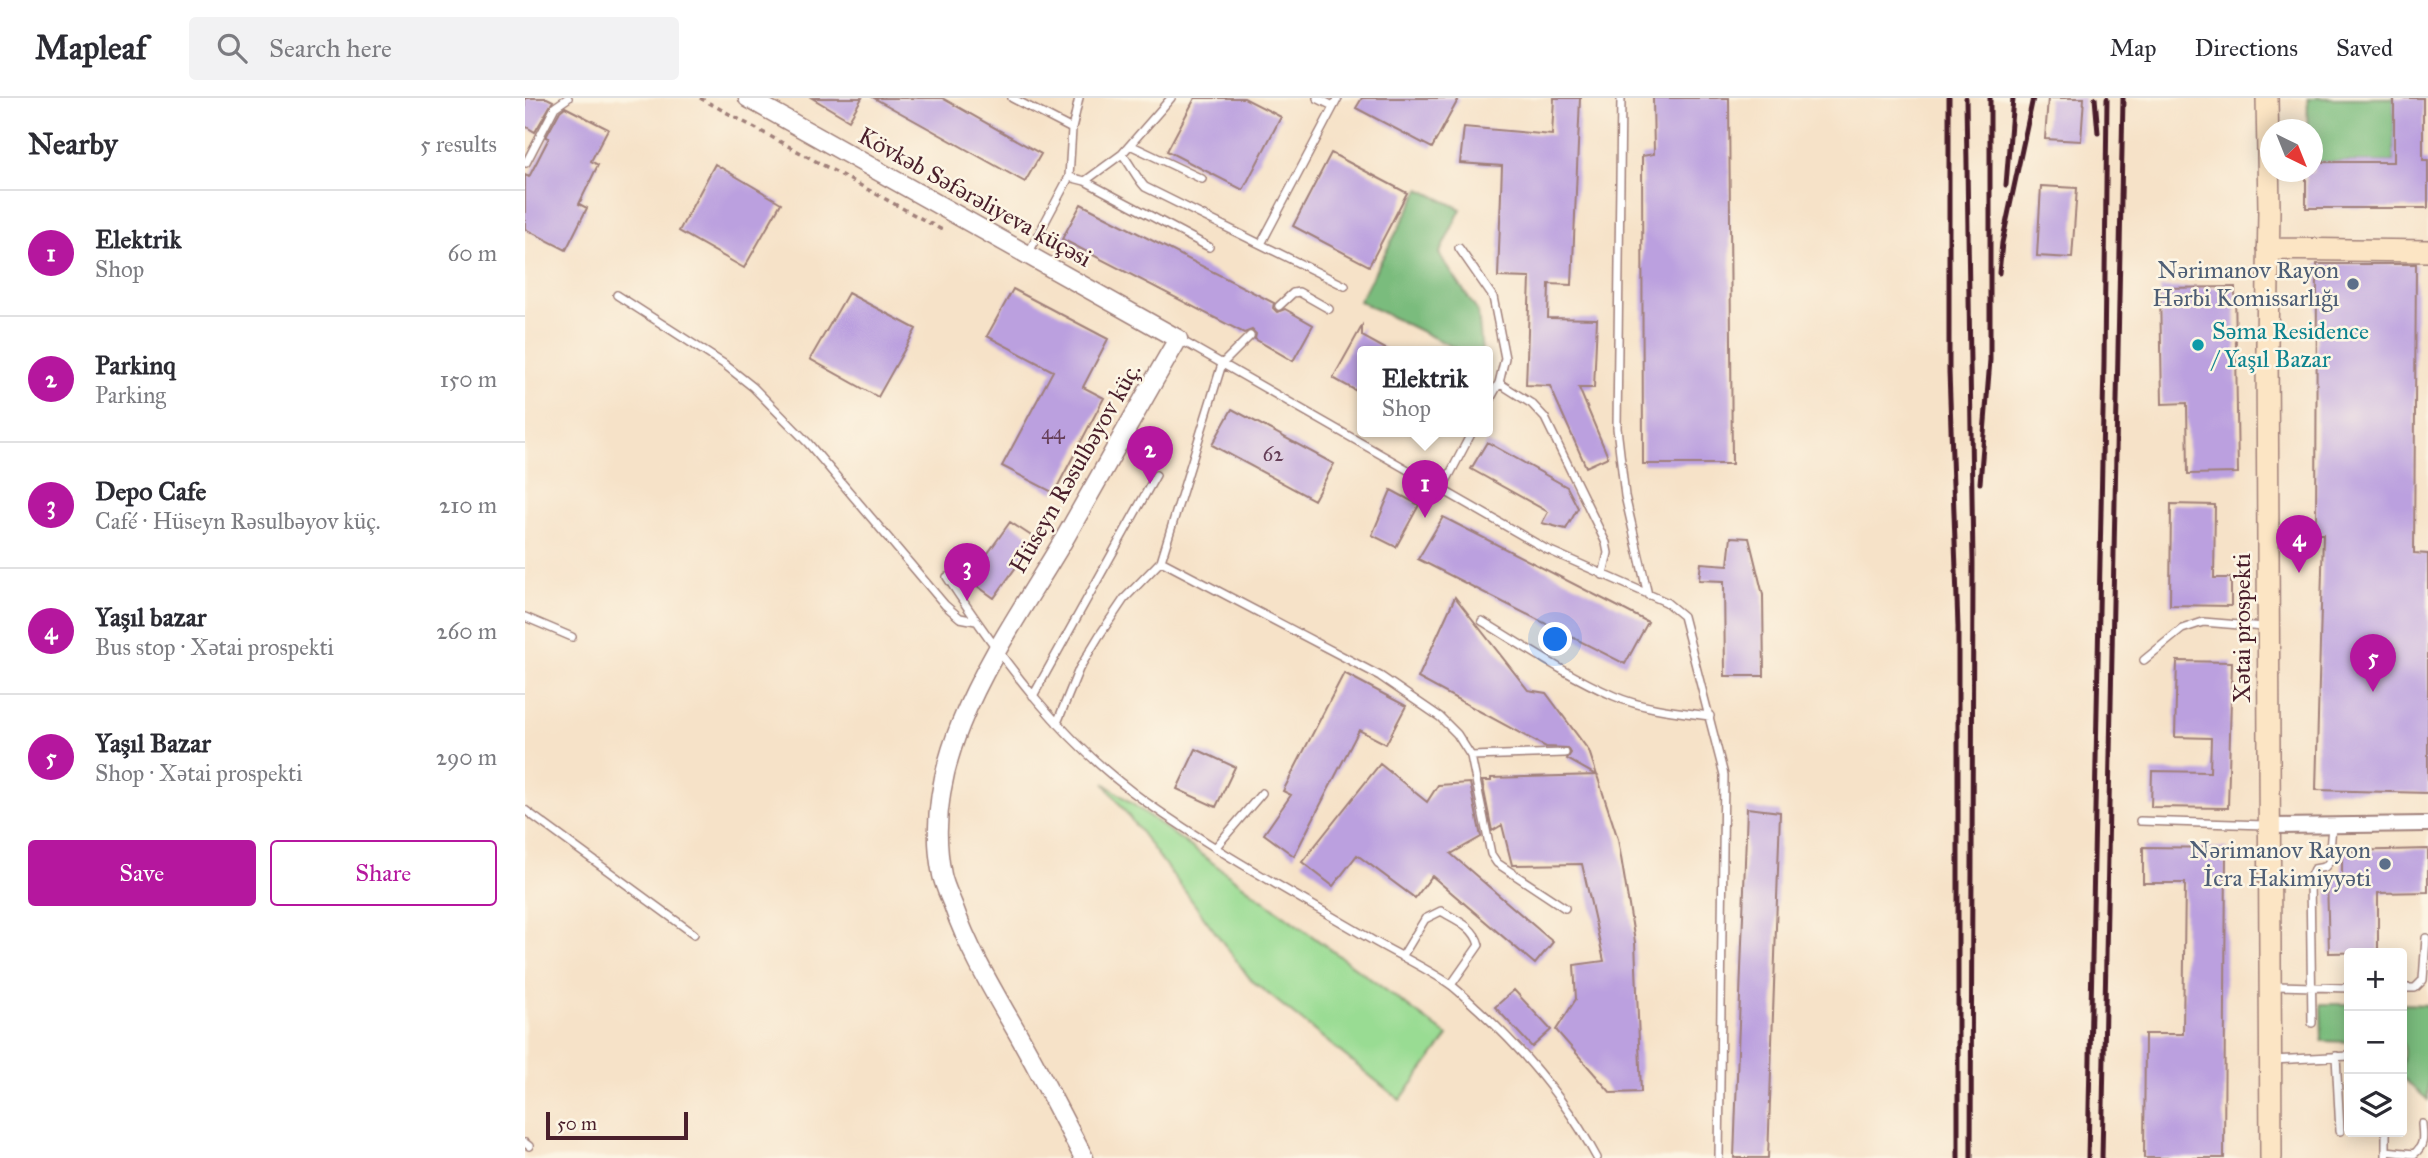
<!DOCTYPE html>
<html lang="en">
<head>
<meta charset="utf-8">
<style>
  body { margin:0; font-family:"IM FELL Great Primer",serif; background:#f2f2f3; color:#2b2b33 }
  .controls { position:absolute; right:21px; bottom:21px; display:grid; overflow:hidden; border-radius:7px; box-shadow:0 4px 18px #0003 }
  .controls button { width:63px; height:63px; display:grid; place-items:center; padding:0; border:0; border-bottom:2px solid #e1e1e2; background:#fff; color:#2b2b33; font:35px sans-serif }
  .compass { position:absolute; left:1735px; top:21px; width:63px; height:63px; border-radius:50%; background:#fff; box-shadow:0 4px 18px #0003; rotate:137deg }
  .scale { position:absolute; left:21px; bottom:18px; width:142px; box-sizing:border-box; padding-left:7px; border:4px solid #4a1f2b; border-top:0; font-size:19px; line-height:24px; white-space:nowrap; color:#4a1f2b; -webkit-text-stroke:5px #fcf5e5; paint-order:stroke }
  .you { position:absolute; left:1031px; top:542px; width:24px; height:24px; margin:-18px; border:5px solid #fff; border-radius:50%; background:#1a73e8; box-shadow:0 0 0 10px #1a73e833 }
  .badge { display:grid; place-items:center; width:46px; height:46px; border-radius:50%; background:#b5179e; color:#fff; font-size:23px; font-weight:700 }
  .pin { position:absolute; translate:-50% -58px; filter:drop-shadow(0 2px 4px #0008) }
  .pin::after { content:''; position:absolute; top:37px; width:24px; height:21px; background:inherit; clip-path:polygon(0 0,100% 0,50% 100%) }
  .popup { position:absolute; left:832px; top:248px; width:136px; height:91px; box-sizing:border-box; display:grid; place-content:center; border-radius:7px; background:#fff; filter:drop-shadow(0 2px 5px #0005); font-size:23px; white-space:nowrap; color:#7c7c81 }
  .popup b { font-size:26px; color:#2b2b33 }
  .popup::after { content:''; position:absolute; left:50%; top:100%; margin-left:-14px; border:14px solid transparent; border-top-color:#fff }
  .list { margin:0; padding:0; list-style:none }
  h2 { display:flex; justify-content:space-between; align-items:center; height:91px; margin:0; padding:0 28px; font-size:30px }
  h2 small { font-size:23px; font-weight:400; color:#7c7c81 }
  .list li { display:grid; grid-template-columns:46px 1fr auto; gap:21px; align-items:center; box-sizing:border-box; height:126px; padding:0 28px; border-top:2px solid #e1e1e2 }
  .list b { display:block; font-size:26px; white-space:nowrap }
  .list p { margin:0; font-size:23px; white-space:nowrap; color:#7c7c81 }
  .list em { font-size:23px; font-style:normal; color:#7c7c81 }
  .actions { display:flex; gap:14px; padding:21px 28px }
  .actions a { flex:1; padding:16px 0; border:2px solid #b5179e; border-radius:7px; text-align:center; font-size:24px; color:#b5179e }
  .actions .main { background:#b5179e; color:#fff }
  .icon { flex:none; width:38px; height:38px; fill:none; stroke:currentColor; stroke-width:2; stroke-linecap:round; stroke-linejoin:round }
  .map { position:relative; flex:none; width:1903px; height:1060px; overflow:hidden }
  header { display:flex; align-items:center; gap:42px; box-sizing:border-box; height:98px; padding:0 35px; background:#fff; border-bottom:2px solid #e1e1e2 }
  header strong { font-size:33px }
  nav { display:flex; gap:38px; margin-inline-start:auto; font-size:24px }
  .search { width:490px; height:63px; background:#f2f2f3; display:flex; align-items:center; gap:18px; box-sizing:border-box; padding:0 24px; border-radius:7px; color:#7c7c81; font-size:26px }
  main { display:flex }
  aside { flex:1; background:#fff }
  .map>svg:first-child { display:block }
  .green { fill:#99dc93; stroke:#727e5f; stroke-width:2 }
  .forest { fill:#7abc7d; stroke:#626e54; stroke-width:2 }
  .building { fill:#bba0df }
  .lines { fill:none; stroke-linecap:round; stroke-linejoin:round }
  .service-casing { stroke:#a0807a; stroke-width:10 }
  .minor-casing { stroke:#a0807a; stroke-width:18 }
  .tertiary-casing { stroke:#a0807a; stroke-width:21 }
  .secondary-casing { stroke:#a0807a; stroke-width:24 }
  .path { stroke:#a0807a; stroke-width:3.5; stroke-dasharray:5 5; stroke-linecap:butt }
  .service { stroke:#fff; stroke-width:7 }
  .minor { stroke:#fff; stroke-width:14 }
  .tertiary { stroke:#fff; stroke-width:18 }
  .secondary { stroke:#fce5c4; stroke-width:21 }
  .rail { stroke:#4a1f2b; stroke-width:5 }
  .service-dot { fill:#5c6f8a; stroke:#fcf5e5; stroke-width:2.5 }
  .culture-dot { fill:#0f9aa8; stroke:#fcf5e5; stroke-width:2.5 }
  .labels { text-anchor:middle; stroke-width:5; stroke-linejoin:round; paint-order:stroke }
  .number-label { font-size:21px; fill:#663f58 }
  .street-label { font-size:24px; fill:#4a1f2b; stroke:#fcf5e5 }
  .service-label { font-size:24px; fill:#4e5e75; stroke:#fcf5e5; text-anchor:end }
  .culture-label { font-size:24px; fill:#0d838f; stroke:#fcf5e5; text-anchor:start }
</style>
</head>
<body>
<header>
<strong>Mapleaf</strong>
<div class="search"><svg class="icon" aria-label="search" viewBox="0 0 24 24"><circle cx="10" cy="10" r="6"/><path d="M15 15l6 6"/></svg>Search here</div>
<nav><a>Map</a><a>Directions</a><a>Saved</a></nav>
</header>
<main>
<aside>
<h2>Nearby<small>5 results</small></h2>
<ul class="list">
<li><span class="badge">1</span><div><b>Elektrik</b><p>Shop</p></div><em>60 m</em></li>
<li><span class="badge">2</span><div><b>Parkinq</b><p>Parking</p></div><em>150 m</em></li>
<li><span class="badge">3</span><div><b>Depo Cafe</b><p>Café · Hüseyn Rəsulbəyov küç.</p></div><em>210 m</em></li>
<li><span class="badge">4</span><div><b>Yaşıl bazar</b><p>Bus stop · Xətai prospekti</p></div><em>260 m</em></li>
<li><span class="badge">5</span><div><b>Yaşıl Bazar</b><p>Shop · Xətai prospekti</p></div><em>290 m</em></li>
</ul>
<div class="actions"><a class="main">Save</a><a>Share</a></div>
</aside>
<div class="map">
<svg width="1903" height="1060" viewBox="0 0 1903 1060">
  <rect width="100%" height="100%" fill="#fcf5e5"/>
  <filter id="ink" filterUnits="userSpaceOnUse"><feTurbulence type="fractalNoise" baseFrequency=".0143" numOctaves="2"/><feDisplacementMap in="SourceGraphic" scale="14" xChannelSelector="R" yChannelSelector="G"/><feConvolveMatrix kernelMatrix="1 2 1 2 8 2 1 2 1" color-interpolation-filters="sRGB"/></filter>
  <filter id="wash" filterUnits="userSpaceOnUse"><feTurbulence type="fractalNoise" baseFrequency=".00686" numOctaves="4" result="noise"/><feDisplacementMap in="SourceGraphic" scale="28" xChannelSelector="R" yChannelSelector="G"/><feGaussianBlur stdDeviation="1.57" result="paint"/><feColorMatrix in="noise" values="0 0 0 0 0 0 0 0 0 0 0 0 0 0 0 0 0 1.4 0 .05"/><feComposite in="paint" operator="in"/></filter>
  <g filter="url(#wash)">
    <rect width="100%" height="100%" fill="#f6e2c8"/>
    <path class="green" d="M579 685 923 938 875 1002 726 882Z"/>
    <path class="forest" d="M1783 0H1869V64H1788L1787 32H1782Z
      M895 91 936 111 914 156 953 214 957 254H938L834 203Z
      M1796 906H1824V944L1797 943Z
      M1877 906 1903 907V1002L1877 979 1879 947 1877 946Z"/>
    <g id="blocks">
      <path class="building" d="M0 0H22L28 3 10 34 0 28Z
        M287 0H337L324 22Z
        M349 0H417L516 56 500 84Z
        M670 0H719L756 19 718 92 642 53Z
        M837 0H934L907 50 831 10Z
        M1029 0H1055L1047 187 1024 186 1023 220 1072 221 1069 290H1054L1083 359 1061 369 1025 288 1001 287 1005 180 973 179 977 68 935 65 939 29 1027 37Z
        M1128 0H1204L1207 366H1118L1117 58 1129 56Z
        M1523 0H1559L1556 43 1520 41Z
        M1869 0H1898V62H1903V110H1781V74H1788V64H1869Z
        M40 9 83 31 66 63 73 67 54 106 62 110 41 152 0 131V77L4 79 24 40 21 39 35 13Z
        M806 55 882 95 844 168 768 128Z
        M190 66 256 105 219 170 154 133Z
        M1516 88 1552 90 1547 160 1512 158Z
        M556 106 749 205 748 210 752 214 760 211 788 227 768 263 730 241 731 236 727 232 719 235 537 141Z
        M1792 166H1891L1889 455 1903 456V695L1791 692 1798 436H1791Z
        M1710 189 1713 375 1663 376 1662 305 1637 306 1635 190Z
        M488 191 583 241 558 289 579 300 529 395 477 368 528 273 462 238Z
        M323 195 391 231 353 299 285 261Z
        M837 228V238L866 254H837V296L808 280Z
        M707 311 809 366 789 402 687 347Z
        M962 344 1042 389 1053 410 1041 431 1017 425 1023 414 946 371Z
        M866 392 894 407 871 449 847 437Z
        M1646 406 1690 407 1689 480H1706V508L1645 507Z
        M918 419 1123 524 1100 566 893 461Z
        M485 424 511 441 469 500 444 482Z
        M1206 439 1224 440 1238 497 1239 578H1200L1199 483 1174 482 1176 465 1203 467Z
        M930 499 1003 592 1021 595 1064 653 1093 741 1110 844 1116 994 1086 995 1031 932 1051 901 1049 867 1079 863 1057 766 987 767 977 727 967 733 957 683H966V680L1071 677 1042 661 1046 655 1043 650 1021 649 893 580Z
        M1652 563 1707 564 1703 710 1626 709 1627 673 1685 674 1686 640 1650 639Z
        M819 575 881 608 861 646 834 632 769 758 739 736 766 697 758 693Z
        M671 651 710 669 691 709 652 691Z
        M855 666 902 704 913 687 945 685 956 739 926 756 1028 844 1010 866 907 778 890 800 832 757 808 788 777 764Z
        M1222 710 1255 714 1243 1060H1209Z
        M1618 749 1701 750 1699 1060H1619L1620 936H1658L1660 785H1618Z
        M1903 751V794L1853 795V854L1804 855 1802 781 1817 779V753Z
        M989 892 1026 932 1007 949 970 909Z"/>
    </g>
  </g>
  <g filter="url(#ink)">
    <use href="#blocks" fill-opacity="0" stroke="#a0807a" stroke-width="2"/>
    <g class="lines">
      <defs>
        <path id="service" d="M487 0 547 31
          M792 0 808 8
          M1096 0 1092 330 1100 398 1123 497
          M605 47 677 81
          M597 56C606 67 611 79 620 89L820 188
          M1 65 30 9 43 0
          M544 79 560 83 684 149
          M560 83 597 56 646 0
          M736 146 813 0
          M934 150 968 199 980 260 974 285 963 305
          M503 156 544 79 547 31 554 0
          M92 197 199 266 228 289 283 345 420 507 435 520 451 523
          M754 208 768 195 774 194 804 211
          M654 241 1021 451 1141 504 1158 518 1199 677 1194 1060
          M974 285 1007 306 1020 320 1081 445 1083 455 1078 477
          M916 393 947 334
          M636 463 855 578 915 619 932 636 946 658 966 756 972 765 1040 810
          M422 479C478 564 537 644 621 704 693 755 771 797 847 842 873 857 901 870 926 887 935 894 944 903 953 911 1000 954 1042 1004 1072 1060
          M0 519 47 539
          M957 523C1000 549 1043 578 1089 598 1119 611 1153 614 1185 618
          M1619 562 1657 531 1678 524 1739 529
          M508 598 631 377
          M532 625 554 571 574 538 599 501 636 463 697 266 725 238
          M946 658 1040 655
          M0 712 169 836
          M1615 723 1740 727
          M690 750 737 695
          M877 859 900 821 916 813C931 822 949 828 954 847L926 887
          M1749 888 1824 890
          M1877 890H1890L1898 882 1901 840
          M1787 925 1785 780 1789 771 1800 769 1804 764 1807 728
          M1811 958 1815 1033
          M1748 962 1824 958
          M1861 1034V1060
          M0 1045 4 1048
          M1861 1053 1889 1056C1900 1047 1898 1039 1897 1026"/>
        <path id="minor" d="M1745 728 1903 726"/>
        <path id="tertiary" d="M223 0 653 241C615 306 578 373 541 438 482 539 392 653 417 777 419 787 424 797 428 807 445 856 472 899 497 943 519 982 538 1021 559 1060"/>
        <path id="secondary" d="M1742 0 1744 112 1742 247 1746 1060
          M1743 151 1903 153"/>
      </defs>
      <use href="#service" class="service-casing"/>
      <use href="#minor" class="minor-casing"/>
      <use href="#tertiary" class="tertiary-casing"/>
      <use href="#secondary" class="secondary-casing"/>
      <path class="path" d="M175 0 419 133"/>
      <use href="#service" class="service"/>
      <use href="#minor" class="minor"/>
      <use href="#tertiary" class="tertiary"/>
      <use href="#secondary" class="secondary"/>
      <path class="rail" d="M1424 0V273L1433 529V1060
        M1441 0 1448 464 1446 1060
        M1570 0 1573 35
        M1481 87 1488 0
        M1474 175 1477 145 1508 0
        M1455 385 1465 262V0
        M1563 1060 1579 264 1582 0
        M1577 1060 1598 0"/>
    </g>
  </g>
  <g class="service-dot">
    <circle cx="1828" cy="186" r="7"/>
    <circle cx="1860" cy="766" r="7"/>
  </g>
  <circle class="culture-dot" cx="1673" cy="247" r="7"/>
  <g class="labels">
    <g class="number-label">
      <text x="528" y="341">44</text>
      <text x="748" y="363">62</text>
    </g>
    <g class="street-label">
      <text transform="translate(450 99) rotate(29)" y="8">Kövkəb Səfərəliyeva küçəsi</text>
      <text transform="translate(550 370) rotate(-60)" y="8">Hüseyn Rəsulbəyov küç.</text>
      <text transform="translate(1717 530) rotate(-90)" y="8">Xətai prospekti</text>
    </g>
    <g class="service-label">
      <text x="1814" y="180">Nərimanov Rayon<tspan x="1814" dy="28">Hərbi Komissarlığı</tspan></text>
      <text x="1846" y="760">Nərimanov Rayon<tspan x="1846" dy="28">İcra Hakimiyyəti</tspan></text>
    </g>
    <g class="culture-label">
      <text x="1687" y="241">Səma Residence<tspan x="1687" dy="28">/ Yaşıl Bazar</tspan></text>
    </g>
  </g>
</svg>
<div class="controls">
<button>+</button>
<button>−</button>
<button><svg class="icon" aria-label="layers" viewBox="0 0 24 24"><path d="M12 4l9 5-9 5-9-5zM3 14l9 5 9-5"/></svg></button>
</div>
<svg class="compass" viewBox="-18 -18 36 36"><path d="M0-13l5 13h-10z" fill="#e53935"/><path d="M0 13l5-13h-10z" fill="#7c7c81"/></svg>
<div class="scale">50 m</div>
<div class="you"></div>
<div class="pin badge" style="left:900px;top:420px">1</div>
<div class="popup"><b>Elektrik</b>Shop</div>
<div class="pin badge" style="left:625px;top:386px">2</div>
<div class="pin badge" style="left:442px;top:503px">3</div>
<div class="pin badge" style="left:1774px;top:475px">4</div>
<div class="pin badge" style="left:1848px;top:594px">5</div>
</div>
</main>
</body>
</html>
